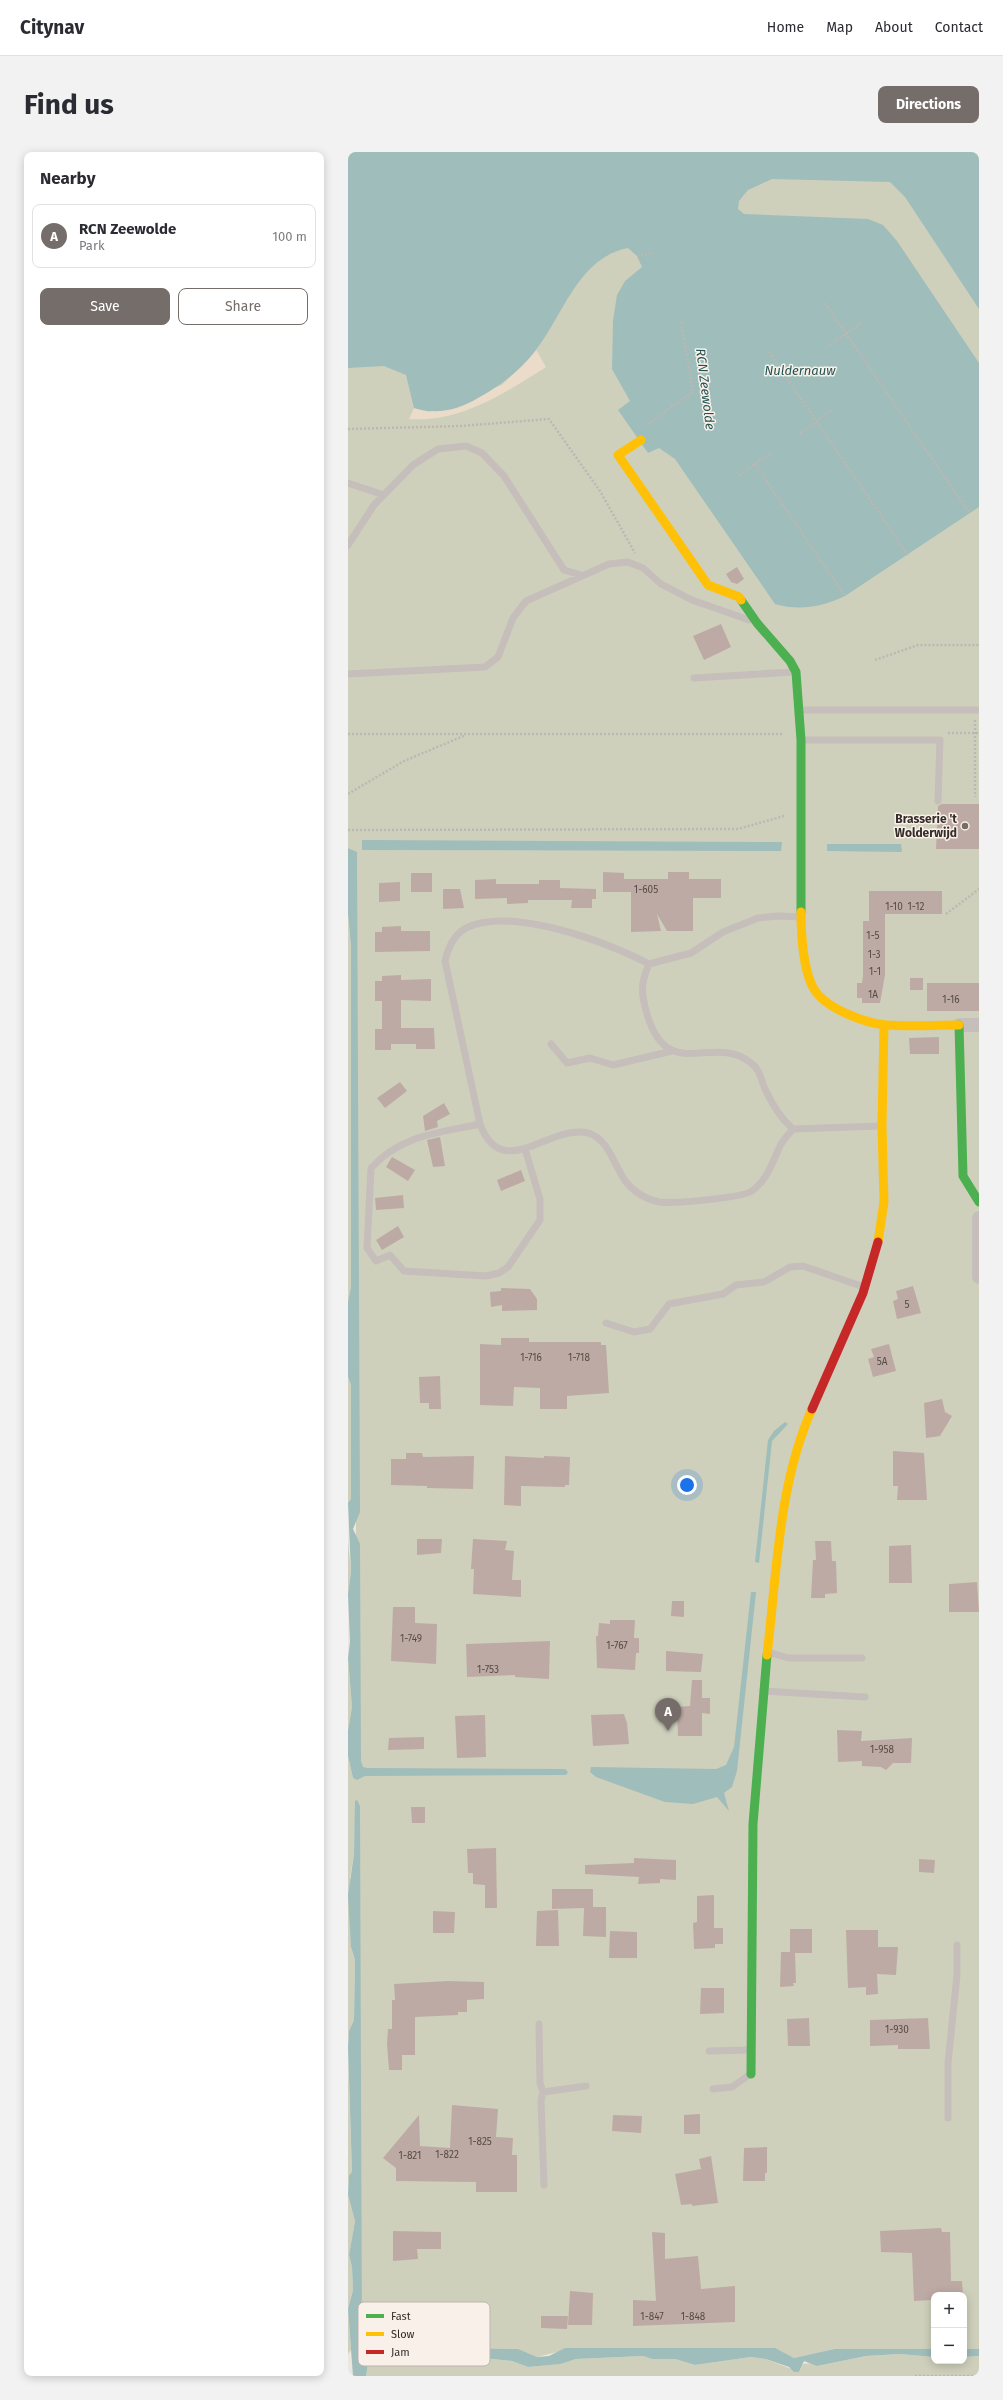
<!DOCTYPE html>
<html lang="en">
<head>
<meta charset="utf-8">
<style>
  body { margin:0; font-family:"Fira Sans",sans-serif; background:#f2f2f3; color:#2b2b33 }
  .controls { position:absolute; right:12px; bottom:12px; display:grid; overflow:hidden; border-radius:8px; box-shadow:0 2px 10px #0003 }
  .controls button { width:36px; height:36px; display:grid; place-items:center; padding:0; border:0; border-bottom:1px solid #e1e1e2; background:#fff; color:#2b2b33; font:20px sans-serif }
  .you { position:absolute; left:339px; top:1333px; width:14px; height:14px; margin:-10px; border:3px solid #fff; border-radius:50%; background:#1a73e8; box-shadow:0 0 0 6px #1a73e833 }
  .badge { display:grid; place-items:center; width:26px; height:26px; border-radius:50%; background:#756d69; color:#fff; font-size:13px; font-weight:700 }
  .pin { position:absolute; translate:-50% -33px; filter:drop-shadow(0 1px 2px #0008) }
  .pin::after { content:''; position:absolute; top:21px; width:14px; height:12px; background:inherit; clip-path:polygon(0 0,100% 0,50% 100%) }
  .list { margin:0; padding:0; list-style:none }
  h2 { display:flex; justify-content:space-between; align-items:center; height:52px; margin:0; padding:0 16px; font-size:17px }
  h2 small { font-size:13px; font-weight:400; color:#7c7c81 }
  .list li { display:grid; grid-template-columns:26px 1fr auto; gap:12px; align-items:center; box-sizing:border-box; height:64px; margin:0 8px 8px; padding:0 8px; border:1px solid #e1e1e2; border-radius:8px }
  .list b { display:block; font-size:15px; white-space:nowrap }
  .list p { margin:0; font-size:13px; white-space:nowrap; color:#7c7c81 }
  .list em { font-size:13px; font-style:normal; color:#7c7c81 }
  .actions { display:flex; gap:8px; padding:12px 16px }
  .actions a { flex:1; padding:9px 0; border:1px solid #756d69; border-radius:8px; text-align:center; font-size:14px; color:#756d69 }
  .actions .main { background:#756d69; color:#fff }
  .map { position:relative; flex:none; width:631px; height:2224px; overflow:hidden; border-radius:8px }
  header { display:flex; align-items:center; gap:24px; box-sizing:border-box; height:56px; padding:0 20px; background:#fff; border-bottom:1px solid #e1e1e2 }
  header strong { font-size:19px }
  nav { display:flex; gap:22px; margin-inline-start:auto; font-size:14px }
  .intro { display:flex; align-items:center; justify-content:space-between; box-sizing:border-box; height:96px; padding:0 24px }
  h1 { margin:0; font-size:28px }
  .button { padding:10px 18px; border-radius:8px; background:#756d69; color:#fff; font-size:14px; font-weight:700 }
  main { display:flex; gap:24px; padding:0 24px }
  aside { flex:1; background:#fff; border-radius:8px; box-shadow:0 2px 10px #0003 }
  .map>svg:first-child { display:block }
  .green { fill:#ced0bc }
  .sand { fill:#eadcc9 }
  .water { fill:#9fbdba }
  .building { fill:#beaaa4 }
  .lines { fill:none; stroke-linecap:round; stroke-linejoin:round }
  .path { stroke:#bdb7b3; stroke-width:2.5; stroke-dasharray:2 2; stroke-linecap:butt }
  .lane { stroke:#c5beba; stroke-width:7 }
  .street { stroke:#c5beba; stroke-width:14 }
  .fast { stroke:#4caf50; stroke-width:9 }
  .slow { stroke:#ffc107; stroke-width:9 }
  .jam { stroke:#c62828; stroke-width:9 }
  .poi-dot { fill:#756d69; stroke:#f8f0e9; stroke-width:1.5 }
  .labels { text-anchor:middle; stroke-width:3; stroke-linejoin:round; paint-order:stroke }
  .number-label { font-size:10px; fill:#574c48 }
  .poi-label { font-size:12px; font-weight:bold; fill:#352c29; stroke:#f8f0e9; text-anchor:end }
  .water-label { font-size:13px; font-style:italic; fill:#225352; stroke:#f8f0e9 }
  .key { fill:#f8f0e9; stroke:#beb5af; stroke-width:1 }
  .key-label { font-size:11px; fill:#352c29 }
</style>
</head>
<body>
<header>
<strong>Citynav</strong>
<nav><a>Home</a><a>Map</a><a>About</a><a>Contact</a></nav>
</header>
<div class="intro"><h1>Find us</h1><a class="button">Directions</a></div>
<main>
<aside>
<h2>Nearby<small></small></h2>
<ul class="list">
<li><span class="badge">A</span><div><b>RCN Zeewolde</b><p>Park</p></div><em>100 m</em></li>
</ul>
<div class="actions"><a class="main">Save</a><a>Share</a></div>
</aside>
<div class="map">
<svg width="631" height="2224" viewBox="0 0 631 2224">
  <rect width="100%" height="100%" fill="#ece6e1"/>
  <path class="green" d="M408 15 551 25 631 137V2199H616V2143H586V2199H482L446 2206 436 2202 213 2199 189 2205 173 2199H9L8 1649 6 1702 2 1725 3 1795 7 1808 6 1868 1 1879 0 1896V1604L5 1626 8 1627V1016L3 697 0 696V80L63 78 64 245 176 215 193 207 188 198 211 160 232 115Z
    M0 762 3 795V1135L0 1149Z
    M0 1225 3 1233V1348L0 1351Z
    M0 1388 3 1420 0 1442Z
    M0 1506 4 1555 0 1578Z
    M0 1905 4 2020 1 2023 0 2043 7 2069 1 2103 4 2115 5 2138 0 2157 3 2198 0 2202Z
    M552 2202 586 2205V2209H616V2205L631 2204V2224H18L20 2212 23 2207 56 2210 72 2205 104 2203 164 2209 180 2215 209 2212 228 2207 295 2204 304 2207H327L347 2213 403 2205 418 2207 451 2220 455 2212 465 2211 469 2214 518 2204Z"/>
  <path class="sand" d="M188 198 198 215C157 241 112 271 61 267L66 256 81 260 154 233Z"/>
  <path class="water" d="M0 0H631V157L557 45 542 30 424 27 400 38 391 49 390 57 396 62 520 67 535 73 549 89 631 211V355L497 444C475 455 450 459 427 452L327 307 311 296 300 301 270 258 282 249 264 217 265 169 269 143 277 129 294 115 289 104 280 96C231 105 215 163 188 198 172 219 152 234 130 246 110 258 89 263 66 256L58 223 36 214 0 216Z
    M14 688 434 690 433 699 14 698Z
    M479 692H553L554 700 479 699Z
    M0 696 9 700 12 1360 5 1377 12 1392 13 1609 15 1615 19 1616 217 1617 220 1620 218 1623 17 1624 9 1628 5 1626 0 1604V1578L4 1555 0 1506 2 1490 0 1442 3 1420 0 1351 3 1347V1233L0 1225V1149L3 1135V795L0 762Z
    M437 1270 440 1272 424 1289 411 1411 407 1410 420 1288 426 1279Z
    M403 1440H408L389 1619 384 1635 376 1641 381 1659 369 1645 345 1652 317 1650 248 1625 242 1620 243 1615 368 1617 378 1613 386 1595Z
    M9 1648 12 1654 14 2196 42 2198 55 2203 79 2196 170 2197 189 2205 201 2204 217 2196H427L446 2206 487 2197H586V2205L552 2202 518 2204 469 2214 456 2209 451 2220H446L441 2215 418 2207 403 2205 347 2213 327 2207H304L295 2204 228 2207 212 2212 180 2215 164 2209 104 2203 72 2205 56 2210 23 2207 20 2212 18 2224H5L0 2157 5 2138 4 2115 1 2103 7 2069 0 2043 1 2023 4 2020 0 1896 1 1879 6 1868 7 1808 3 1795 0 1743 6 1702 7 1649Z
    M616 2197H631V2204L616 2205Z"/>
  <path class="building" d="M389 415 396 427 389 432 383 430 378 422Z
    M373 472 383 495 356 508 345 484Z
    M594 652H631V697H588L590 654Z
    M255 720 276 721V727H320V720H341V727H373V746H345V779H319L309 762 313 779 283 780V740H255Z
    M63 721H84V740H63Z
    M148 727V732H191V728H212V736L248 737V747H244V756H223L224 748H180V751L159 752V746L127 747V728Z
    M52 730V749L31 750V731Z
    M95 737H112L116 756 95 757Z
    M521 739H594V762H537V823L532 851H514V846H509V831H514L515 823V769H521Z
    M53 774V779H82V799L27 800V780H34V775Z
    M53 823V828L83 827V849L53 848V876H86L87 897H68V892H43V898H27V877H34V849H27V829H34V824Z
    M562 826H575V838H562Z
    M579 831H631V859H579Z
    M591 885V902H562L561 886Z
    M52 930 59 939 37 956 29 946Z
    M96 951 102 962 89 969 90 975 77 979 75 964Z
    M92 985 97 1014 85 1015 79 988Z
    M44 1005 67 1018 60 1029 38 1015Z
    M173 1018 177 1029 153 1039 149 1028Z
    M55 1043 56 1056 28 1058 27 1046Z
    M50 1074 56 1085 34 1098 28 1088Z
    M565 1134 573 1161 549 1167 545 1149 550 1147 548 1139Z
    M153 1136 182 1137 189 1147V1158L154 1159V1153L143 1155 142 1140 153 1139Z
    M153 1186H181V1190H253V1193H258L261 1241 219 1244V1257H192V1236L166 1235 165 1254 132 1253V1192L153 1193Z
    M541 1192 548 1219 525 1225 520 1207 526 1205 523 1197Z
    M92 1224 93 1257H81V1251H72L71 1225Z
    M594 1247 597 1260 604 1264 592 1284 578 1286 576 1251Z
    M545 1299 576 1301 579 1348H549L550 1334H545Z
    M58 1301H74L75 1305 126 1304 125 1337 79 1336V1334L43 1333V1307H58Z
    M157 1304 196 1306V1304L222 1305 221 1333H217V1335L173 1334V1354L156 1353Z
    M69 1387H94L93 1401 69 1403Z
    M125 1387 159 1389 157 1398 166 1399 164 1428H173V1445L125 1442 126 1417H123Z
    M467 1389H483L484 1409H488L489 1441 477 1442V1446H463L465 1408H468Z
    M563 1393 564 1431H541V1394Z
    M629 1430 631 1460H601V1432Z
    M324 1449H336V1465L323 1464Z
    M45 1455H67V1471L89 1472 88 1512 43 1509Z
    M262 1468H287L286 1486H291V1501H288L287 1518 249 1516 248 1484H250L251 1471 262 1472Z
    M202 1489 201 1527 167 1525V1523L119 1525 118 1492Z
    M318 1499 355 1502 353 1520 318 1519Z
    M344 1528H354V1546H362V1562L354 1561V1584H330L329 1555 342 1554Z
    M276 1562 279 1571 281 1592 245 1594 243 1563Z
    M137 1563 138 1605 109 1606 107 1564Z
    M489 1578 514 1579 513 1589 564 1586 563 1611H545L538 1618 533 1615 514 1614V1609L490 1610Z
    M76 1585V1597L40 1598 41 1586Z
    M63 1655H77V1671H64Z
    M148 1696 149 1756H137V1733L125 1732V1721H120L119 1697Z
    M286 1706 328 1708V1728L312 1727V1731L290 1732 291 1725 237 1722V1713L286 1711Z
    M571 1707 587 1708 586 1721 571 1720Z
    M204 1737H245V1755H258V1785L235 1784 236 1756 204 1757Z
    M366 1743V1776H375V1792H367V1796L346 1797 345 1771 349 1770V1744Z
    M210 1758 211 1794H188L189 1759Z
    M85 1759 107 1760 106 1781H85Z
    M442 1777H464V1801H447L448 1831H445L446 1834 432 1835 433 1800H442Z
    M498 1778H530V1795H550L548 1823 529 1822 530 1842 518 1843V1835L500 1836Z
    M262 1779 289 1780V1806H261Z
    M100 1829 136 1830V1847L119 1848V1860H110V1863L67 1865V1903H54V1918H41L39 1892 40 1877H44V1848H47L46 1832Z
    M353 1836H376V1861L352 1862Z
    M461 1866 462 1894H440L439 1867Z
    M580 1866 582 1897H550V1893L522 1894V1868Z
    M104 1953 150 1957 148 1985 165 1986 164 2003H169V2040H128V2030L48 2029V2016L35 2006 71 1963 72 1994 102 1996Z
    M352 1962V1982H336V1963Z
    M265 1963 294 1964 293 1981 264 1979Z
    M419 1995V2021H417V2029H395L396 1996Z
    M363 2004 370 2051 344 2054V2052L333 2053 327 2022 353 2017 351 2007Z
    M593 2076 594 2080H602L603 2129H614L615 2143H586V2148L566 2149 564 2101 533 2100 532 2079Z
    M45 2079 93 2080V2097H69L70 2107 45 2109Z
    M304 2080 317 2081V2107L350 2104 353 2137 387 2134V2170L285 2174V2148L308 2149Z
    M222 2139 245 2141 244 2173H220Z
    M193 2164H220L219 2177 193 2176Z"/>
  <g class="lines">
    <path class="path" d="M289 104 304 101
      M477 151 622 362
      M482 193 515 170
      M421 200 560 403
      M300 272 345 240 333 169
      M0 277 112 274 201 267 252 339 287 401
      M452 281 484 258
      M407 312 497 444
      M391 323 423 301
      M527 508 570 493H631
      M627 568V645
      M600 581H631
      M0 582H435
      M0 642 56 609 118 583
      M0 678 390 677 436 664
      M598 762 631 737
      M567 2224H628"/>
    <path class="lane" d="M0 331 36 343
      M0 393 26 353 65 313 90 297 118 294 134 301 156 324 216 418 233 423
      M0 522 137 515 150 505 165 466 178 449 261 412 280 410 295 416 313 432 344 448 401 468
      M346 526 445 520
      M452 558H631
      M454 588H592L590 649
      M301 812C260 790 165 755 120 775 107 781 100 796 97 809L132 972C154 1032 203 971 240 981 261 987 266 1014 278 1030 287 1041 297 1047 311 1050 323 1052 394 1046 404 1039 420 1027 424 1011 432 994 435 988 441 982 445 977L532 974
      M203 892 219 911 242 906 265 913 324 899
      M132 972C90 981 53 983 23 1016L19 1096 28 1109 42 1103 56 1119 138 1124 151 1121 160 1115 192 1068V1047L177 997
      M445 977C433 967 424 952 417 937 413 928 412 917 403 911 365 880 320 933 299 862 293 841 292 833 301 812L343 801 375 780 410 766 430 764 452 765
      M258 1171 286 1180 302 1177 321 1152 375 1142 388 1133 416 1130 442 1115 455 1114 516 1135
      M420 1500 440 1506H514
      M415 1539 517 1545
      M191 1872 192 1931 195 1940 238 1934
      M361 1899 401 1898
      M365 1937 384 1935 401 1923
      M195 1940 193 1949 196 2033
      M600 1966V1911L609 1823V1793"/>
    <path class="street" d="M611 873H631
      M631 1066V1125"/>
    <path class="fast" d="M393 448 409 471 442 509 448 520 453 588V760
      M611 873 615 1024 631 1050
      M403 1922 405 1672 419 1503"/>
    <path class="slow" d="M293 288 270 303 360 433 391 445 393 448
      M453 760C453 781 455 819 466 837 477 856 516 871 538 873 562 875 586 873 611 873
      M530 1090 536 1050 534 974 536 873
      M419 1503C429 1421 430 1333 464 1257"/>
    <path class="jam" d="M464 1257 515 1141 530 1090"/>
  </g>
  <circle class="poi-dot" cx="617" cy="674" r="4"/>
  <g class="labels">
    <g class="number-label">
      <text x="298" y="741">1-605</text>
      <text x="546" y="758">1-10</text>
      <text x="568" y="758">1-12</text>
      <text x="525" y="787">1-5</text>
      <text x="526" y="806">1-3</text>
      <text x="527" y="823">1-1</text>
      <text x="525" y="846">1A</text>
      <text x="603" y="851">1-16</text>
      <text x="559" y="1156">5</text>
      <text x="183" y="1209">1-716</text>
      <text x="231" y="1209">1-718</text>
      <text x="534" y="1213">5A</text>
      <text x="63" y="1490">1-749</text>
      <text x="269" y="1497">1-767</text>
      <text x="140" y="1521">1-753</text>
      <text x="534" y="1601">1-958</text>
      <text x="549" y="1881">1-930</text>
      <text x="132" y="1993">1-825</text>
      <text x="99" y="2006">1-822</text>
      <text x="62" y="2007">1-821</text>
      <text x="304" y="2168">1-847</text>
      <text x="345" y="2168">1-848</text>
    </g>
    <g class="poi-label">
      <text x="609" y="671">Brasserie 't<tspan x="609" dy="14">Wolderwijd</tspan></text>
    </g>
    <g class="water-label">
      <text x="452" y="223">Nuldernauw</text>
      <text transform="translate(358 237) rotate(83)" y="5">RCN Zeewolde</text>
    </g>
  </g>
  <rect x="10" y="2150" width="132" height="64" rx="6" class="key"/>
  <rect x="18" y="2162" width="18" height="4" fill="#4caf50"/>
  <rect x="18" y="2180" width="18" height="4" fill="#ffc107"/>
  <rect x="18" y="2198" width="18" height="4" fill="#c62828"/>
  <g class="key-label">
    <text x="43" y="2168">Fast</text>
    <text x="43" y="2186">Slow</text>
    <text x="43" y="2204">Jam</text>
  </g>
</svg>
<div class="controls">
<button>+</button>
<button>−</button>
</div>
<div class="you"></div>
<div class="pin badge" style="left:320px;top:1579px">A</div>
</div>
</main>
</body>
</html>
